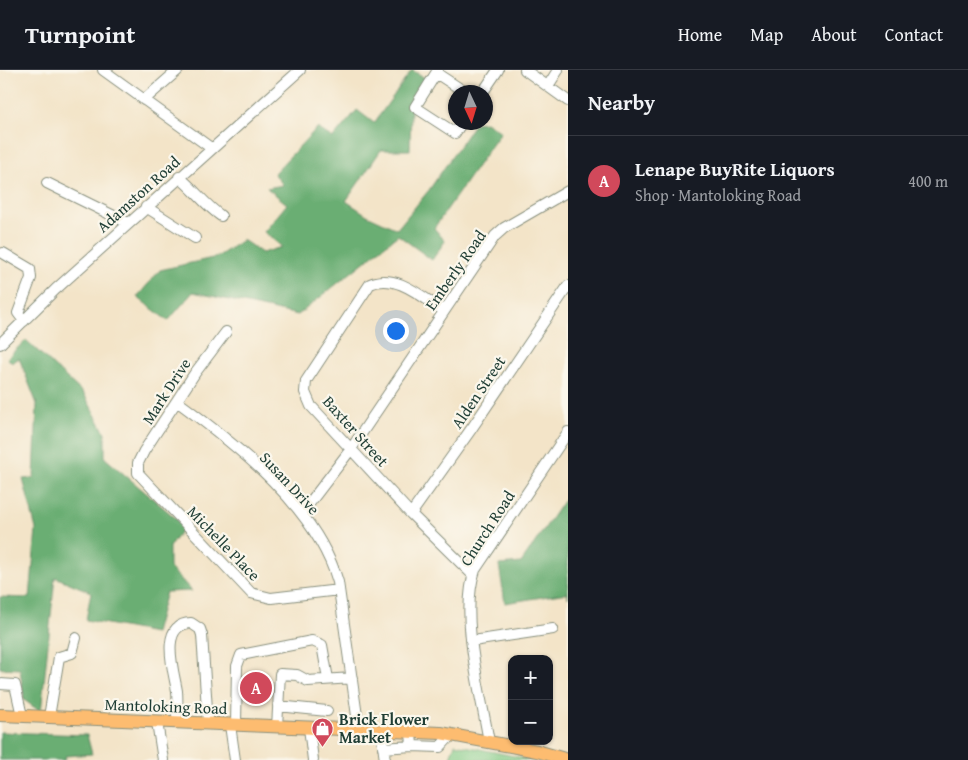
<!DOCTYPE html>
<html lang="en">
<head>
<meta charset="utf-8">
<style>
  body { margin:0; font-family:"Gentium Book Plus",serif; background:#242831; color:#f1f3f6 }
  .controls { position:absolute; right:15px; bottom:15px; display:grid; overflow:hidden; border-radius:10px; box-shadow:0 1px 4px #0004 }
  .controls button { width:45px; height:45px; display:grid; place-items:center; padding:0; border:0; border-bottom:1px solid #363941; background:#171b24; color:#f1f3f6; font:25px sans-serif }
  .compass { position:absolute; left:448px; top:15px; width:45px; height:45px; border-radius:50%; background:#171b24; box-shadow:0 1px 4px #0004; rotate:176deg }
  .you { position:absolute; left:395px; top:260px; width:18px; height:18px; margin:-12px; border:4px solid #fff; border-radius:50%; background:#1a73e8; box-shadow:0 0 0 8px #1a73e833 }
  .badge { display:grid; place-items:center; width:32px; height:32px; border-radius:50%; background:#d1495b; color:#fff; font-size:16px; font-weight:700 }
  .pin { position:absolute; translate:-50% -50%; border:2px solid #fff; box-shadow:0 1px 5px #0006 }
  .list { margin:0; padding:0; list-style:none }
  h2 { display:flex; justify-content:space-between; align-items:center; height:65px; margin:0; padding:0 20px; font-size:21px }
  h2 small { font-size:16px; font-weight:400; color:#9ea1a6 }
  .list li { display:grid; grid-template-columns:32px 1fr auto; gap:15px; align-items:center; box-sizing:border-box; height:90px; padding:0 20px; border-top:1px solid #363941 }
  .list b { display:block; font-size:19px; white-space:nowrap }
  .list p { margin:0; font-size:16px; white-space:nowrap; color:#9ea1a6 }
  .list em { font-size:16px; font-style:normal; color:#9ea1a6 }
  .map { position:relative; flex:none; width:568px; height:690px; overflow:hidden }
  header { display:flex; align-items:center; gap:30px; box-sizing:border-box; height:70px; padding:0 25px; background:#171b24; border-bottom:1px solid #363941 }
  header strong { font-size:24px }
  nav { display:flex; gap:28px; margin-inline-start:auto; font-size:18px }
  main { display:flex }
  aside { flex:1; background:#171b24 }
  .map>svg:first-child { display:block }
  .green { fill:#83ca86; stroke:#51845d }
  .forest { fill:#6aae73; stroke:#447654 }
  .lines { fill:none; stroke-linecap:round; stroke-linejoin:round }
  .minor-casing { stroke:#89907e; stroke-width:12 }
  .major-casing { stroke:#89907e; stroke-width:14 }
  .minor { stroke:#fff; stroke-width:10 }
  .major { stroke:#fdbc6f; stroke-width:12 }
  .labels { text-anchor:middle; stroke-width:4.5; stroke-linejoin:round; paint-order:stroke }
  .street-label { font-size:16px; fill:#1f3d34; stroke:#fbf7ec }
  .poi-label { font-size:16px; font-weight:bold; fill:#1f3d34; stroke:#fbf7ec; text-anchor:start }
</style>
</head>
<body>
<header>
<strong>Turnpoint</strong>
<nav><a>Home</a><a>Map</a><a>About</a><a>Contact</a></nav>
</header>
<main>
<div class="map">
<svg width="568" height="690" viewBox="0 0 568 690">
  <rect width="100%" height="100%" fill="#fbf7ec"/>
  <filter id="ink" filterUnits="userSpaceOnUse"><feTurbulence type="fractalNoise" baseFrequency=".02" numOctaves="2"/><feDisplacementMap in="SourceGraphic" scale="10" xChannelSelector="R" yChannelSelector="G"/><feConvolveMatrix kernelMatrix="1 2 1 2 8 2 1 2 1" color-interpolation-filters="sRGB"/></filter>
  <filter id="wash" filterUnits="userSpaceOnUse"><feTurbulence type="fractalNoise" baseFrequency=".0096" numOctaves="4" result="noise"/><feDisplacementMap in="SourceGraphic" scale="20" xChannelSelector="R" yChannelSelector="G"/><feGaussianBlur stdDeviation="1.12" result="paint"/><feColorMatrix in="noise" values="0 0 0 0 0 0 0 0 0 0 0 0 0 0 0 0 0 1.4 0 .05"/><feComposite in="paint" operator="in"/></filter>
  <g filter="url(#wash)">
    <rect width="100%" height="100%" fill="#f3e4c8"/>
    <path class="green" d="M455 674 533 690H449Z"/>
    <path class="forest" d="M412 0 428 10 411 38 410 80H381L346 131 367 145 397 159 429 120 475 53 486 52 501 62 434 158 445 171 432 190 398 165 298 245 193 222 168 251 137 227 160 200 217 187 243 170 262 183 282 177 264 162 287 134 267 118 283 115 274 103 317 58 333 68 357 40 374 53Z
      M26 270 84 324 105 363V388L185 456 169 477V497L192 521 166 522 155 563 86 550 91 522 55 507 41 642 24 630 20 599 0 598V527L30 528 36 459 23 409 34 408 37 334 19 288 12 293 7 288Z
      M568 424V528L567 523 505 533 499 495 521 493Z
      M0 662 87 665 92 684 65 686 66 690H0Z"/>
  </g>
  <g filter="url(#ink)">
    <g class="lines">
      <defs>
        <path id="minor" d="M103 0 211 78
          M438 0 415 37 455 63 462 52
          M525 0 568 31
          M436 3 465 22
          M548 16 558 0
          M483 22 498 0
          M144 30 178 0
          M179 107C194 119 205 135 221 146
          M47 113 128 153
          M146 137 195 168
          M3 183 30 199 31 208 18 243 24 251
          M444 241C423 228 396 202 370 214L306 311 305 322 311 336 411 444 473 505
          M226 262 195 303 144 381 138 393V403L251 523 271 528 339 520
          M0 274 56 219 300 0
          M178 332C239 377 316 437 338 512L359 660
          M302 443 351 379 495 166 504 158 568 121
          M411 444 472 358 568 216
          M473 571 553 559
          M0 614 15 615 22 646
          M278 636 327 641
          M49 647 59 587 72 583 76 568
          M157 652 163 690
          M177 653C177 642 178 631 177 621 174 602 158 554 191 553L200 559 202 565 208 654
          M230 655 235 690
          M236 655 237 596 241 585 312 571 322 575 328 609
          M277 657 280 604 297 605 308 611 352 608
          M309 658 313 690
          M381 661 385 690
          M411 662 412 676 440 677 451 665
          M489 672C481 623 459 546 475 500L568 362
          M383 678 412 676"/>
        <path id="major" d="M0 645 441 663 537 681 568 690"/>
      </defs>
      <use href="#minor" class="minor-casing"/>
      <use href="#major" class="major-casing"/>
      <use href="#minor" class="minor"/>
      <use href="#major" class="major"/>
    </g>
  </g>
  <defs>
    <symbol id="shop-pin" viewBox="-11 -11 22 30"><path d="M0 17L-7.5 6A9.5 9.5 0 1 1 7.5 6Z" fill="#d1495b" stroke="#fbf7ec"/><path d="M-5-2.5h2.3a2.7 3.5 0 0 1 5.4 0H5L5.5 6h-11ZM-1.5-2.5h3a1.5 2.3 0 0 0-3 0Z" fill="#fff"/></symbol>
  </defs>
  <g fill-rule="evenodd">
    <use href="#shop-pin" x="310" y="646" width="25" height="34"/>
  </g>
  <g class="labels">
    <g class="street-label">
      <text transform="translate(138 124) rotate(-42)" y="6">Adamston Road</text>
      <text transform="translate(455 200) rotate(-55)" y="6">Emberly Road</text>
      <text transform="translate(166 321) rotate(-57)" y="6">Mark Drive</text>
      <text transform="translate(478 322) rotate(-56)" y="6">Alden Street</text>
      <text transform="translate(356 361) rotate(48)" y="6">Baxter Street</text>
      <text transform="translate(290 413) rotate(47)" y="6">Susan Drive</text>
      <text transform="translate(487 458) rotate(-57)" y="6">Church Road</text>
      <text transform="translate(224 473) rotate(46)" y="6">Michelle Place</text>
      <text transform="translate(166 636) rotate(2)" y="6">Mantoloking Road</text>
    </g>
    <g class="poi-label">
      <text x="339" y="655">Brick Flower<tspan x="339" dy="18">Market</tspan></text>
    </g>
  </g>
</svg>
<div class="controls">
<button>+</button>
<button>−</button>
</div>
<svg class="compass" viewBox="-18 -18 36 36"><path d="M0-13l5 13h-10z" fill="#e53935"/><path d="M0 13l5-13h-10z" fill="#9ea1a6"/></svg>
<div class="you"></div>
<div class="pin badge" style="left:256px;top:618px">A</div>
</div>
<aside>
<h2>Nearby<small></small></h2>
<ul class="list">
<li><span class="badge">A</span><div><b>Lenape BuyRite Liquors</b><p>Shop · Mantoloking Road</p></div><em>400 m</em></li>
</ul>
</aside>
</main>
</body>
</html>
